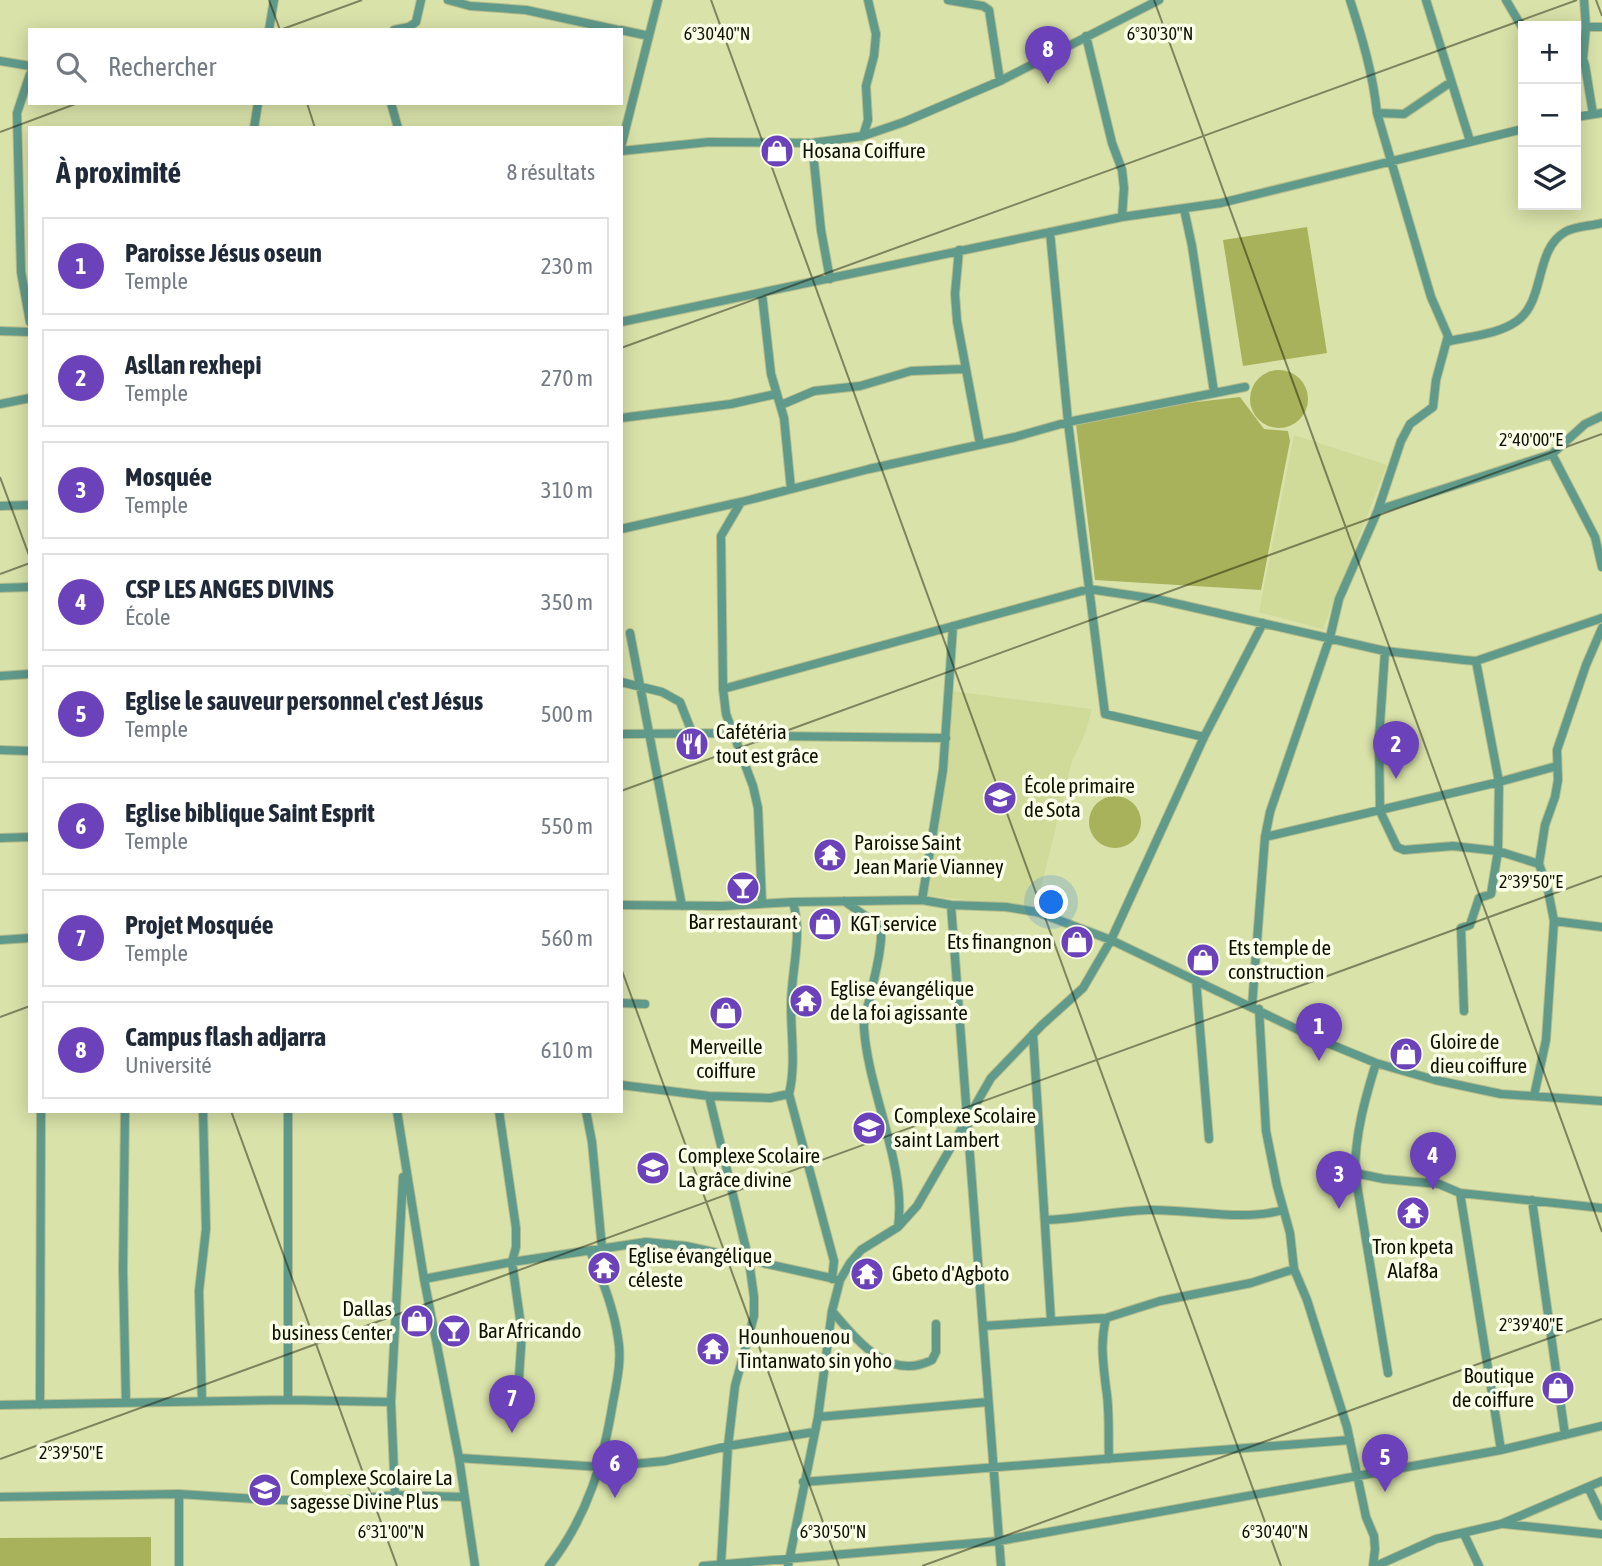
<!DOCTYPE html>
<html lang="fr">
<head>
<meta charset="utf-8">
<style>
  body { margin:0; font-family:"Asap Condensed",sans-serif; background:#f6f6f7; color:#1f2937 }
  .controls { position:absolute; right:21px; top:21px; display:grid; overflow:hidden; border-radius:0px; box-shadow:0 4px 18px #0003 }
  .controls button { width:63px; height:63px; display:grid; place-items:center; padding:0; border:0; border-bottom:2px solid #e0e1e3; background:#fff; color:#1f2937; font:35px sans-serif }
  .you { position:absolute; left:1052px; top:903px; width:24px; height:24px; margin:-18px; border:5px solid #fff; border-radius:50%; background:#1a73e8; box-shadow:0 0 0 10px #1a73e833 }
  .badge { display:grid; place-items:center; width:46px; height:46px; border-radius:50%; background:#6b42ba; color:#fff; font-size:23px; font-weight:700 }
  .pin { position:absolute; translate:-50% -58px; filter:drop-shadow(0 2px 4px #0008) }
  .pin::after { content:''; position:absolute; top:37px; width:24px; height:21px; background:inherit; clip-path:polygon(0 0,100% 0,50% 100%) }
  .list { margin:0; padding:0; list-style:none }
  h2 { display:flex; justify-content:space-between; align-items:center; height:91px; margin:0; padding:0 28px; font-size:30px }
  h2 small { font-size:23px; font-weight:400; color:#747a83 }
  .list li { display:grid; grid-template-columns:46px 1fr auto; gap:21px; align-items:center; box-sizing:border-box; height:98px; margin:0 14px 14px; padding:0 14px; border:2px solid #e0e1e3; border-radius:0px }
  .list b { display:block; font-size:26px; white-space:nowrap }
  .list p { margin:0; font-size:23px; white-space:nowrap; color:#747a83 }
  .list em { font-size:23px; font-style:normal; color:#747a83 }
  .icon { flex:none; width:38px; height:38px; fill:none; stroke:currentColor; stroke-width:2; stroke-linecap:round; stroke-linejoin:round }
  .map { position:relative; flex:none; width:1602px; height:1566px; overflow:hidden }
  .search { position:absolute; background:#fff; box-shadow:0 4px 18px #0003; left:28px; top:28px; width:595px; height:77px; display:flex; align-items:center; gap:18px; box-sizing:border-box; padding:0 24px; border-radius:0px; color:#747a83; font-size:26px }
  .panel { position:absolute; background:#fff; box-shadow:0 4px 18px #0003; left:28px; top:126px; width:595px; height:987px; border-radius:0px }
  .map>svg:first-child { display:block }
  .built { fill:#d0da99 }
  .green { fill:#a7b25a }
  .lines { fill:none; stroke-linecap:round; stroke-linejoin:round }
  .minor-casing { stroke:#b5bc8b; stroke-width:10 }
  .minor { stroke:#609a8a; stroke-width:8 }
  .ticks { fill:none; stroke:#0f1100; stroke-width:2; stroke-opacity:0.45 }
  .labels { text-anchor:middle; stroke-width:7; stroke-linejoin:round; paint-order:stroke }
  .poi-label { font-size:21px; fill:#0f1100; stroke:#fbffe8; text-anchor:start }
  .ticks-label { font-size:18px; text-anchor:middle; fill:#0f1100; stroke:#fbffe8; stroke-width:7; stroke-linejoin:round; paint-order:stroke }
</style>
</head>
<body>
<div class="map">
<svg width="1602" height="1566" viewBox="0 0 1602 1566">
  <rect width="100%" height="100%" fill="#d9e2a9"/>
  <path class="built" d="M1294 435 1387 465 1323 629 1259 612Z
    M951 691 1092 709 1085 734 1072 761 1036 908 923 895Z"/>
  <path class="green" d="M1307 227 1327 353 1243 366 1223 240Z
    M1250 399a29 29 0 1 1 58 0a29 29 0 1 1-58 0Z
    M1240 397 1264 429 1288 431 1290 441 1261 590 1095 580 1075 416Z
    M1089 822a26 26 0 1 1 52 0a26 26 0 1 1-52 0Z
    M151 1537V1566H0V1538Z"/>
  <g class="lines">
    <defs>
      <path id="minor" d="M448 0 470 6 526 10 618 30
        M948 0 983 6 989 10 1000 81
        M1426 0 1470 141
        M1506 0 1523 29
        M1586 27H1602
        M269 30 274 0
        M394 30 409 27 416 22 421 0
        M621 30 649 36
        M1086 36 1112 143 1122 170 1124 188 1122 217
        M1576 55 1583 59 1585 65 1593 114
        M1583 59 1586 27 1584 0
        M0 61 30 66
        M30 74 17 113 21 272 30 322
        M391 103 398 128
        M1377 113 1404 114 1451 82
        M1576 117 1602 113
        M254 128 258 103
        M863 136 868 120 866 86 874 56 876 34 868 0
        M812 143 821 230 830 279
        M621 147 658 0
        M621 151 709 142 812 143 863 136 904 122 1000 81 1159 0
        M1184 209 1192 246 1214 392
        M1050 232 1068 422 1105 714 1204 737
        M959 250 955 294 957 321 980 444
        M762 294 771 374 784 418 791 489
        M621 322 1122 217 1221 203 1523 129
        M0 331 30 332
        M1448 336 1450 341C1472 336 1499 334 1517 321 1546 300 1534 250 1565 232 1575 226 1591 226 1602 223
        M0 404 30 398
        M781 405 814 391 860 386 911 371 964 369
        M621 418 731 404 776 394
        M1552 454 1595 537 1602 567
        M741 502 721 536 723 689 726 714 753 786 758 808 762 903
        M0 506 30 505
        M1378 510 1552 454 1585 424 1602 416
        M621 529 741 502 869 469 1015 437 1068 422 1245 387
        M0 588 30 587
        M630 633 682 906
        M1385 651 1379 738 1380 811 1397 847 1404 850 1453 846 1498 851 1539 864
        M0 676 30 674
        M621 682 662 692 680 702 693 735
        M723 689 1089 589 1156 599 1385 651 1464 660 1476 661 1602 618
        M621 734 732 733 767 736 946 738
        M0 750 30 751
        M1265 837 1499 782 1557 766
        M0 838 30 837
        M922 900 943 770 953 626
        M844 901 867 917 881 923C883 947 875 974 870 997 868 1007 863 1018 864 1028 868 1091 907 1167 898 1227
        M621 905 722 906 793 902 922 900 951 905 1006 907 1037 912 1111 940 1313 1037 1376 1063 1435 1080 1501 1094 1602 1101
        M951 905 1001 1566
        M1554 921 1602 927
        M0 940 30 938
        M1196 980 1209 1139
        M621 1003 645 1004
        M1252 1006 1265 837 1270 812 1330 637 1339 599 1378 510 1401 441 1410 424 1433 407 1436 380 1448 336 1431 297 1377 113C1373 74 1362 37 1350 0
        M1259 1009 1266 1131 1277 1186 1290 1233 1294 1269 1307 1300 1347 1427 1366 1517 1374 1536 1375 1549 1373 1566
        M1464 1011 1461 928 1470 925 1479 898 1491 894 1498 851 1499 782 1476 661
        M1033 1034 1051 1321
        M1376 1063C1365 1099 1355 1134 1355 1173L1388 1373
        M621 1085 709 1096 770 1098 789 1094 834 1261 832 1279
        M789 1094C796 1066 791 1035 791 1006 791 970 803 938 793 902
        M709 1096 749 1261 754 1297V1316L735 1386 728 1446 721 1564
        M1534 1096 1546 1040 1554 921 1548 890 1539 864 1545 825 1555 797 1558 780 1557 750 1586 665 1602 628
        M125 1111 123 1270 126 1403
        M397 1111 424 1279 459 1458 475 1566
        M499 1111 516 1228V1247L512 1262 522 1333 517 1407
        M586 1111 592 1142 602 1248
        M1355 1173 1384 1179 1439 1184 1460 1193 1602 1208
        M1460 1193 1501 1450
        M1532 1200 1565 1435
        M1045 1220C1080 1219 1113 1211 1148 1210 1193 1209 1241 1222 1283 1210
        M424 1279 512 1262 646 1242 686 1246 840 1280
        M832 1311C857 1340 889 1382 932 1360L936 1352V1324
        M983 1326 1106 1318
        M288 1400V1111
        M202 1401 199 1291 206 1229 203 1111
        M0 1405 288 1400 391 1402
        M40 1405 41 1111
        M818 1417 988 1402
        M459 1458 601 1467 665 1461 728 1446 814 1432
        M1109 1459C1108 1435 1110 1411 1106 1388 1103 1362 1100 1343 1106 1318L1160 1301 1251 1283 1294 1269
        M803 1482 1350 1440
        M1588 1487 1602 1516
        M179 1494V1566
        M395 1495 391 1402 403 1177
        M0 1497 179 1494 270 1500H340L395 1495 463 1497
        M1504 1524 1602 1534
        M1464 1534 1479 1566
        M549 1566C588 1516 603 1463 613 1402 617 1381 622 1359 618 1338 614 1309 602 1278 590 1251
        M703 1566 999 1541 1501 1450 1602 1426
        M788 1566 818 1417 832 1311 840 1280 850 1263 861 1250 898 1227 917 1206 991 1078 1042 1025 1083 988 1111 940 1204 737 1263 623
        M1376 1566 1436 1539 1501 1524 1602 1481"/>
    </defs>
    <use href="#minor" class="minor-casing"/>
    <use href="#minor" class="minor"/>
  </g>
  <path class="ticks" d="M269 0 280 30M711 0 1281 1566M1154 0 1602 1232M1596 0 1602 16M280 30 362 0M307 103 315 128M0 132 78 103M621 348 1577 0M0 477 30 558M0 574 30 563M621 791 1602 434M621 968 839 1566M0 1017 30 1006M231 1111 397 1566M0 1459 1602 876M922 1566 1602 1319"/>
  <defs>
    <symbol id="shop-disc" viewBox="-11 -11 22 22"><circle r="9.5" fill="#6b42ba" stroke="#fbffe8"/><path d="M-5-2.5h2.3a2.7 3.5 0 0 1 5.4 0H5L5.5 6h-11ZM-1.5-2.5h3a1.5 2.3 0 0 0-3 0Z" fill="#fff"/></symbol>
    <symbol id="restaurant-disc" viewBox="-11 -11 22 22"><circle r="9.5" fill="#6b42ba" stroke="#fbffe8"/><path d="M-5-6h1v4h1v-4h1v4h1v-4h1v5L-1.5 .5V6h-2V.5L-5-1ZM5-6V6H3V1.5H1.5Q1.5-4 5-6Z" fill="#fff"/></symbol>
    <symbol id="school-disc" viewBox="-11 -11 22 22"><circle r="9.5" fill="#6b42ba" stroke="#fbffe8"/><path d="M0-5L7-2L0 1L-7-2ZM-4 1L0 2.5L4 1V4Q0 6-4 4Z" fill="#fff"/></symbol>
    <symbol id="temple-disc" viewBox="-11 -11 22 22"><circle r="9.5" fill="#6b42ba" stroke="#fbffe8"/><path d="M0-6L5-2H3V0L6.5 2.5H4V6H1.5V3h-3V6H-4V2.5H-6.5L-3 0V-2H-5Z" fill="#fff"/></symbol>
    <symbol id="bar-disc" viewBox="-11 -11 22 22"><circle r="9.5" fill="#6b42ba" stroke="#fbffe8"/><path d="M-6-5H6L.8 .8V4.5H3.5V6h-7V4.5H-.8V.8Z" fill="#fff"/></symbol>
  </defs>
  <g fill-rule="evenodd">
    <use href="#shop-disc" x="758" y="132" width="38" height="38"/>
    <use href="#restaurant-disc" x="673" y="725" width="38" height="38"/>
    <use href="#school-disc" x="981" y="779" width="38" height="38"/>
    <use href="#temple-disc" x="811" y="836" width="38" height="38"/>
    <use href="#bar-disc" x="724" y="869" width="38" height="38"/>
    <use href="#shop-disc" x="806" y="905" width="38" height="38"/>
    <use href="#shop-disc" x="1058" y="923" width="38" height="38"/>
    <use href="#shop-disc" x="1184" y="941" width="38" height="38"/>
    <use href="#temple-disc" x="787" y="982" width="38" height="38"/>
    <use href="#shop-disc" x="707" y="994" width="38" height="38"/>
    <use href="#shop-disc" x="1387" y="1035" width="38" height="38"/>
    <use href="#school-disc" x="850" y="1109" width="38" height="38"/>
    <use href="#school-disc" x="634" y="1149" width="38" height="38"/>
    <use href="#temple-disc" x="1394" y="1194" width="38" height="38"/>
    <use href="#temple-disc" x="585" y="1249" width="38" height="38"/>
    <use href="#temple-disc" x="848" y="1255" width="38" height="38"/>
    <use href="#shop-disc" x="398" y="1302" width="38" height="38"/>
    <use href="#bar-disc" x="435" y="1312" width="38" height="38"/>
    <use href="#temple-disc" x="694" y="1330" width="38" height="38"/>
    <use href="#shop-disc" x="1539" y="1369" width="38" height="38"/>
    <use href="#school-disc" x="246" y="1471" width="38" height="38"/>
  </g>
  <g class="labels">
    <g class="poi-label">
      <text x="802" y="158">Hosana Coiffure</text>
      <text x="716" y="739">Cafétéria<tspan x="716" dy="24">tout est grâce</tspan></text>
      <text x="1024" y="793">École primaire<tspan x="1024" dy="24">de Sota</tspan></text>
      <text x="854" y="850">Paroisse Saint<tspan x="854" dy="24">Jean Marie Vianney</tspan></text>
      <text x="743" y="929" text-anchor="middle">Bar restaurant</text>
      <text x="850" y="931">KGT service</text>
      <text x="1052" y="949" text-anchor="end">Ets finangnon</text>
      <text x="1228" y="955">Ets temple de<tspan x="1228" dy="24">construction</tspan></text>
      <text x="830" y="996">Eglise évangélique<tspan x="830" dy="24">de la foi agissante</tspan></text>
      <text x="1430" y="1049">Gloire de<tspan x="1430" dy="24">dieu coiffure</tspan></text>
      <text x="726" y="1054" text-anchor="middle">Merveille<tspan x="726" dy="24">coiffure</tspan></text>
      <text x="894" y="1123">Complexe Scolaire<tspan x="894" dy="24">saint Lambert</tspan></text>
      <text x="678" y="1163">Complexe Scolaire<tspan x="678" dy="24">La grâce divine</tspan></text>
      <text x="1413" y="1254" text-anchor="middle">Tron kpeta<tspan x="1413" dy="24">Alaf8a</tspan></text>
      <text x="628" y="1263">Eglise évangélique<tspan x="628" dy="24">céleste</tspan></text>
      <text x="892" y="1281">Gbeto d'Agboto</text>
      <text x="392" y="1316" text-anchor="end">Dallas<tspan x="392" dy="24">business Center</tspan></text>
      <text x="478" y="1338">Bar Africando</text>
      <text x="738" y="1344">Hounhouenou<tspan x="738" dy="24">Tintanwato sin yoho</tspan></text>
      <text x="1534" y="1383" text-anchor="end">Boutique<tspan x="1534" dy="24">de coiffure</tspan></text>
      <text x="290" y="1485">Complexe Scolaire La<tspan x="290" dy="24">sagesse Divine Plus</tspan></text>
    </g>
  </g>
  <g class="ticks-label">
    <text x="717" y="40">6°30'40"N</text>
    <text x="1160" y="40">6°30'30"N</text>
    <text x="1531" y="446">2°40'00"E</text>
    <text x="1531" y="888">2°39'50"E</text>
    <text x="1531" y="1331">2°39'40"E</text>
    <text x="71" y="1459">2°39'50"E</text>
    <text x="391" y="1538">6°31'00"N</text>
    <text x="833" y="1538">6°30'50"N</text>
    <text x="1275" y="1538">6°30'40"N</text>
  </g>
</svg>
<div class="controls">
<button>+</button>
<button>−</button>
<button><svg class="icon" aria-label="layers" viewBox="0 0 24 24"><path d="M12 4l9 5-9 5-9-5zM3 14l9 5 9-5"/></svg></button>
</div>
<div class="you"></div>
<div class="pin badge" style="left:1319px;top:1061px">1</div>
<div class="pin badge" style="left:1396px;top:779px">2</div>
<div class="pin badge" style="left:1339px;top:1209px">3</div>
<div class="pin badge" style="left:1433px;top:1190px">4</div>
<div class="pin badge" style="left:1385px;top:1492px">5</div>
<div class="pin badge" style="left:615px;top:1498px">6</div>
<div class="pin badge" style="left:512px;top:1433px">7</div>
<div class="pin badge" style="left:1048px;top:84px">8</div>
<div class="search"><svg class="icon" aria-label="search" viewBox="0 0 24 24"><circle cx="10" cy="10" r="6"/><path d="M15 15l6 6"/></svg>Rechercher</div>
<section class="panel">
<h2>À proximité<small>8 résultats</small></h2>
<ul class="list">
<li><span class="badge">1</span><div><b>Paroisse Jésus oseun</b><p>Temple</p></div><em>230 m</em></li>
<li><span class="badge">2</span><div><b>Asllan rexhepi</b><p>Temple</p></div><em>270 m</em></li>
<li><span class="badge">3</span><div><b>Mosquée</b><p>Temple</p></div><em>310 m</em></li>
<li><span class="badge">4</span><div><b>CSP LES ANGES DIVINS</b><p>École</p></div><em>350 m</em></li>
<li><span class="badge">5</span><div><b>Eglise le sauveur personnel c'est Jésus</b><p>Temple</p></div><em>500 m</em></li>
<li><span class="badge">6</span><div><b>Eglise biblique Saint Esprit</b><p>Temple</p></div><em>550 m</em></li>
<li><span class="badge">7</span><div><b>Projet Mosquée</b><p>Temple</p></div><em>560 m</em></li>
<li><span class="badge">8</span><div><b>Campus flash adjarra</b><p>Université</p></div><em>610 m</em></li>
</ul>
</section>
</div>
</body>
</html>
